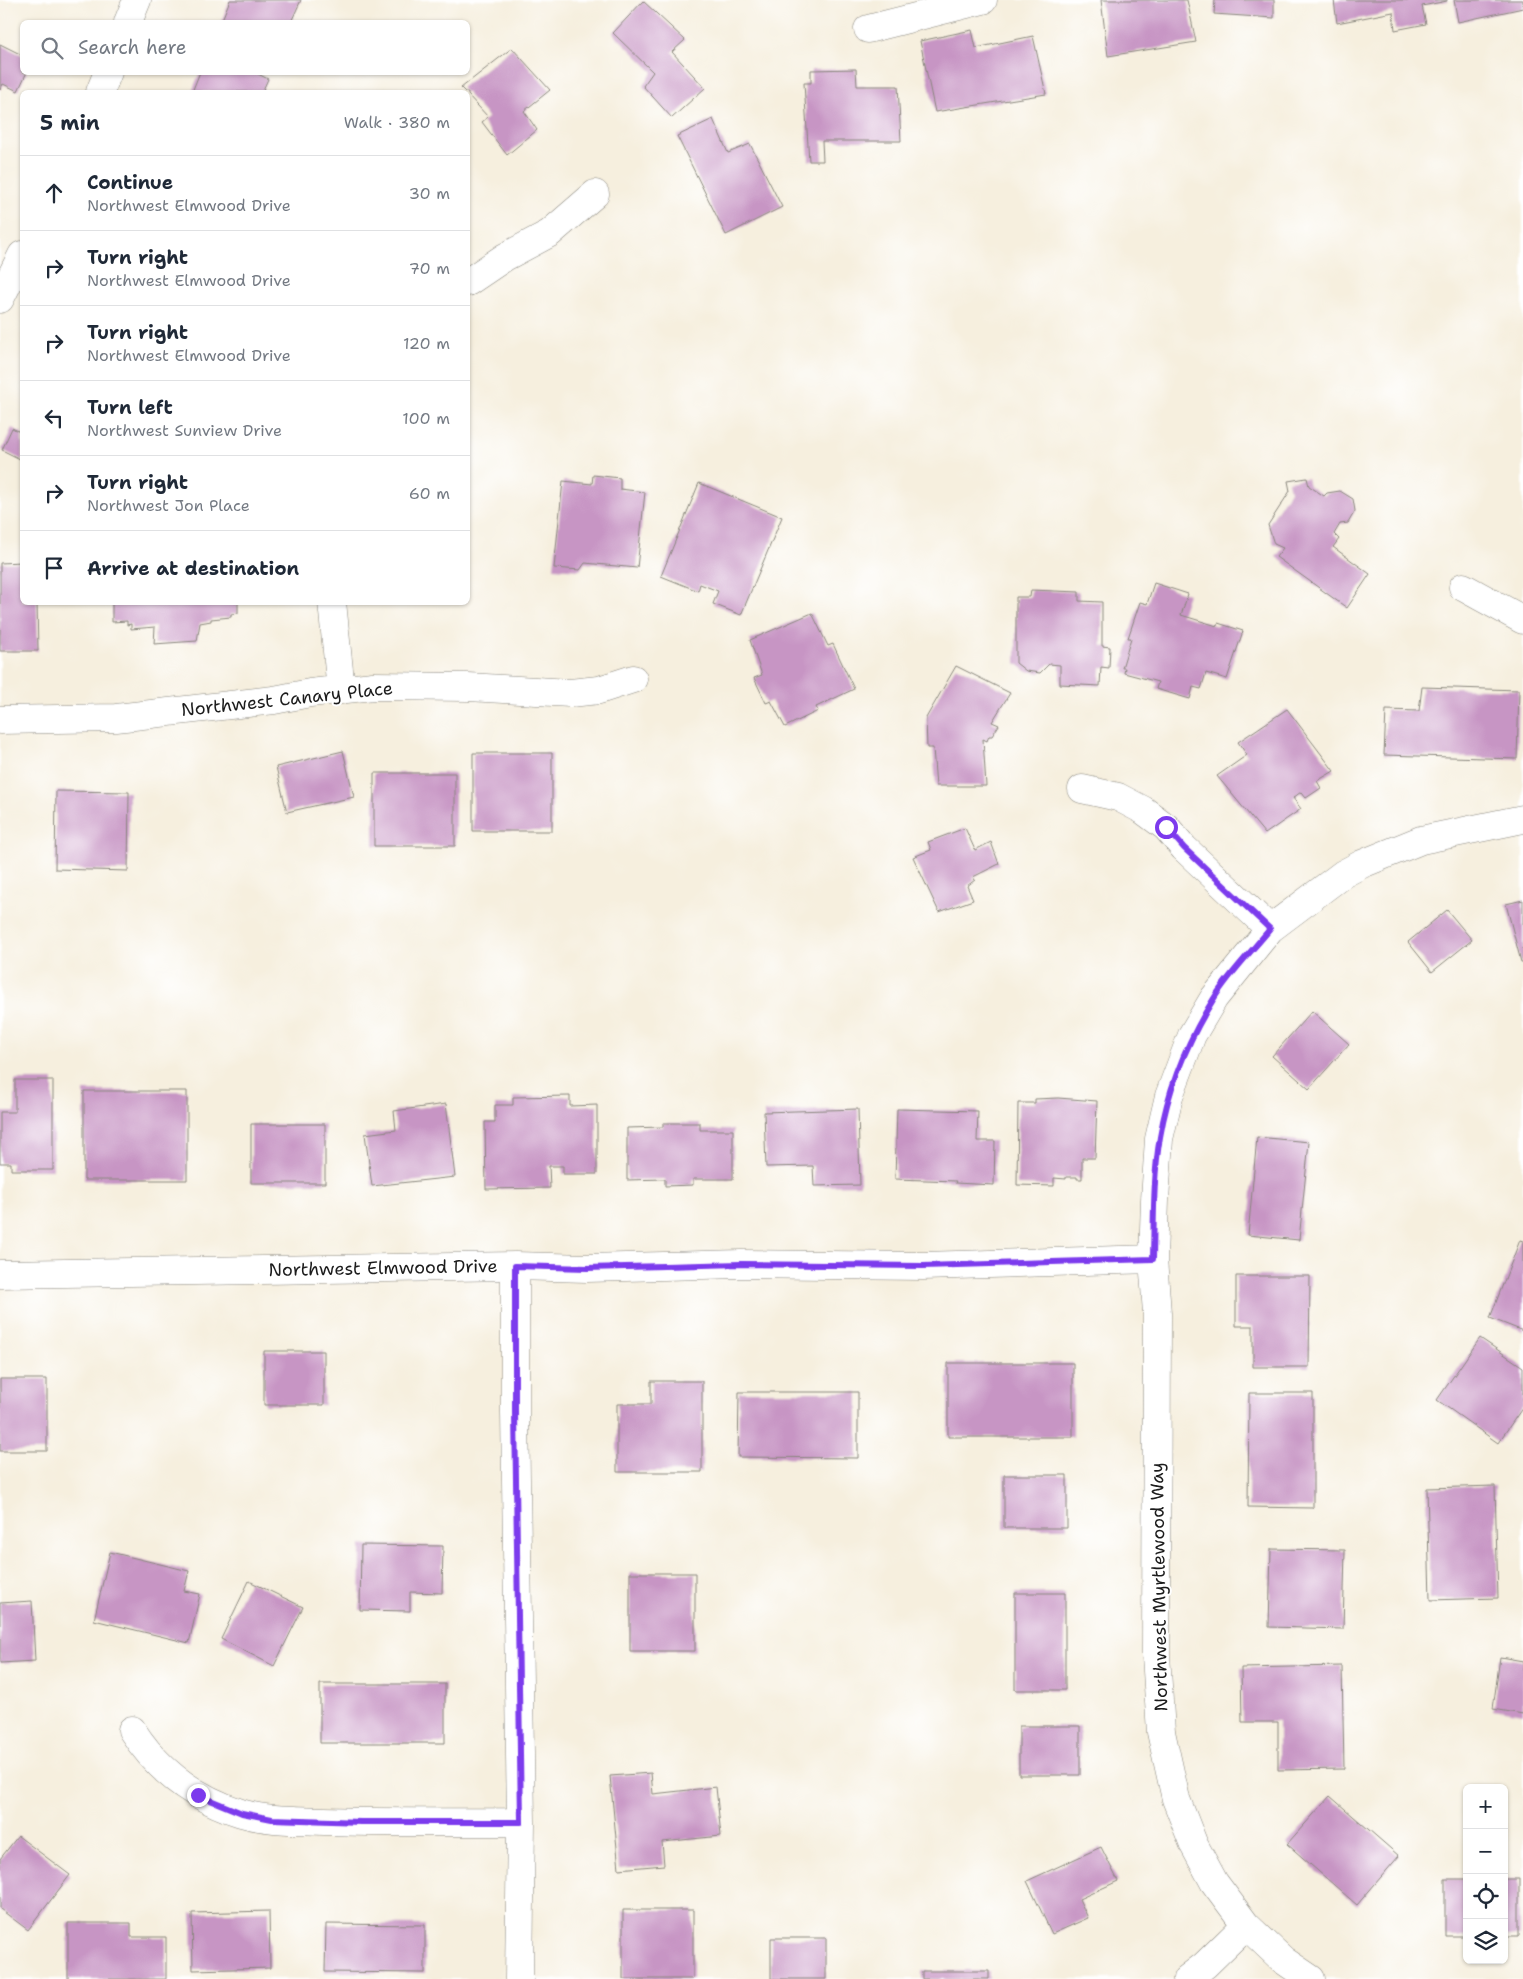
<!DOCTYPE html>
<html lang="en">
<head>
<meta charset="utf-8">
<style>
  body { margin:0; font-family:"Shantell Sans",sans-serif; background:#f6f6f7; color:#1f2937 }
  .controls { position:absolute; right:15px; bottom:15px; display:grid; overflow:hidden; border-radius:8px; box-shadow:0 1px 4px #0004 }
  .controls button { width:45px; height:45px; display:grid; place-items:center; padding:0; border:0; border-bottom:1px solid #e0e1e3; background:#fff; color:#1f2937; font:25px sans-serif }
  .stop { position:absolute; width:15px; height:15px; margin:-11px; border:4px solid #7c3aed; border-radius:50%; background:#fff }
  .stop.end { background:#7c3aed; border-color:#fff; box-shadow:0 1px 5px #0008 }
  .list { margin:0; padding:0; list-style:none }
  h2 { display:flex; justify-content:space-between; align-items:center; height:65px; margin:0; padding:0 20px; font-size:21px }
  h2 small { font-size:16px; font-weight:400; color:#747a83 }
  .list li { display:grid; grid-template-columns:32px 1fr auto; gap:15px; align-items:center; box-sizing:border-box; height:75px; padding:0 20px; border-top:1px solid #e0e1e3 }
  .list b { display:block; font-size:19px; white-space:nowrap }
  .list p { margin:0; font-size:16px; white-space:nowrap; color:#747a83 }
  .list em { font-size:16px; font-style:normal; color:#747a83 }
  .icon { flex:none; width:28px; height:28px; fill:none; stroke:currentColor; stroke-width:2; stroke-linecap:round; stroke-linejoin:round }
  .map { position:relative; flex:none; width:1523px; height:1979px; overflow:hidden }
  .search { position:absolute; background:#fff; box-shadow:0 1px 4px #0004; left:20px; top:20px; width:450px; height:55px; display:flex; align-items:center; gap:12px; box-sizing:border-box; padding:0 18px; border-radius:8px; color:#747a83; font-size:19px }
  .panel { position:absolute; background:#fff; box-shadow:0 1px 4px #0004; left:20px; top:90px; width:450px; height:515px; border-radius:8px }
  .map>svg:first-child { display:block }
  .building { fill:#c795c4 }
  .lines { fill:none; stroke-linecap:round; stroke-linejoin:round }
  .minor-casing { stroke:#89867d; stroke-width:29 }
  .minor { stroke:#fff; stroke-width:28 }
  .route { stroke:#7c3aed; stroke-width:6 }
  .labels { text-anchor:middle; stroke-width:4; stroke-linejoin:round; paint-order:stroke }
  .street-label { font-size:18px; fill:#1c1c1c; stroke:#fff }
</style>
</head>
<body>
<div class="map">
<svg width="1523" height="1979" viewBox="0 0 1523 1979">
  <rect width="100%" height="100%" fill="#fff"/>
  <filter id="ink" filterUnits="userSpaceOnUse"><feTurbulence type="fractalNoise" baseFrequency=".02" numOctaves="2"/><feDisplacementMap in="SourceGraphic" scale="10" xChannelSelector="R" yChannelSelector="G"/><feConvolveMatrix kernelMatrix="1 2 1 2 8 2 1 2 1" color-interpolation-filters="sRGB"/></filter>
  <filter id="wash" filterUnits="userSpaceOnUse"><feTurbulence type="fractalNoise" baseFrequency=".0096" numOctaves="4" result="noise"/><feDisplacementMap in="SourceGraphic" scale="20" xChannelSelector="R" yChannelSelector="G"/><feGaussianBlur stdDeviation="1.12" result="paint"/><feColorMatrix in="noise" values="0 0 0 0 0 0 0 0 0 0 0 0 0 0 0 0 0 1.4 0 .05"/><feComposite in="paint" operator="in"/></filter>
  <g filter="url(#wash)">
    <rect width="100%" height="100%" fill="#f6efde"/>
    <g id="blocks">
      <path class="building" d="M230 0H301L291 22H221Z
        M1101 0H1187L1196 42 1108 56Z
        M1215 0H1274V18L1214 14Z
        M1334 0H1447V1L1422 6 1426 24 1395 30 1393 12 1337 23Z
        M1454 0H1523V8L1458 22Z
        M643 1 685 40 672 52 705 88 672 118 643 86 653 72 613 33Z
        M972 30 976 48 1033 36 1046 94 935 112 920 41Z
        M0 44 22 55V72H27L18 91 3 84 0 90Z
        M512 48 550 90 524 111 537 130 507 155 482 122 488 117 468 95V92H465L461 88Z
        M856 69 857 86H898L901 141H822L823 161H809L804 83H811V70Z
        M200 72H254L268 79 262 92H192Z
        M713 119 728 153 750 144 782 207 726 235 677 136Z
        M12 428 22 433V460L2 450Z
        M593 475 620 478V489L645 492 637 568 585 563 580 570 554 568 563 481 592 484Z
        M1307 478 1309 486 1324 496 1327 493 1340 491 1353 499 1355 511 1348 523 1340 524 1334 534 1339 539 1333 547 1370 574 1347 608 1276 557 1283 548 1274 544 1268 525 1290 491 1288 481Z
        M699 483 782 517 741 615 713 604 718 591 700 584 698 591 661 576Z
        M22 562V602H37L38 651H0V563Z
        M1154 583 1188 594 1181 615 1217 626 1218 623 1243 631 1227 679 1206 673 1201 689 1193 687 1190 699 1156 689 1158 682 1124 673 1125 668H1122L1131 638H1128L1140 602 1147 604Z
        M1031 590 1079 592V601L1102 602V646L1110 647 1109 668 1101 667 1100 686 1060 684V665L1049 664 1040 673 1026 671 1016 663V597H1030Z
        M112 602H238V613L231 614V617L211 619V621L200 623 197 641 154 644 155 627 131 629V624L127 625V621L112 622Z
        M812 613 828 646 833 644 854 689 816 707 818 711 785 727 771 701 766 703 754 678 762 675 750 640Z
        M956 666 1010 693 992 722 999 725 992 736H989L987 741 983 739 986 786H936L933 748H927L926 718Z
        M1422 687 1519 690 1517 759 1384 755 1386 710 1419 711Z
        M1287 709 1334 771 1317 781 1321 788 1306 798 1301 792 1293 798 1301 809 1265 834 1217 776 1247 755 1238 742Z
        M343 751 354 797 287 812 276 767Z
        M473 753H552V831H473Z
        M374 773H455V846H374Z
        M56 791 129 792 128 871 55 869Z
        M965 828 975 850 991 842 999 864 973 877 975 880 967 886 973 900 939 912 913 857 931 850 928 842Z
        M1523 900V962H1521L1506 904Z
        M1447 910 1472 940 1432 972 1408 942Z
        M1312 1011 1349 1044 1309 1089 1272 1056Z
        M15 1080H53V1170H11V1163H0V1112H15Z
        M84 1091H187V1180H84Z
        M570 1096V1106L597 1105V1174H563V1166H549L550 1188 486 1189 485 1122H495V1105H513V1097Z
        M1058 1098 1097 1101 1095 1158H1082V1179H1077V1177H1066V1179L1054 1178V1186L1017 1185 1018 1103H1035V1099Z
        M446 1104 455 1177 372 1186 365 1134 396 1130 394 1111Z
        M858 1109 860 1185 814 1186 813 1166 766 1167 764 1112Z
        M897 1109 978 1111 977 1141H995L994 1185 955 1183 956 1181 895 1179Z
        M663 1123H700V1130H733V1179H693V1185L665 1186V1179L627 1180V1128L663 1127Z
        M251 1124H325V1183H251Z
        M1257 1137 1309 1142 1299 1240 1248 1235Z
        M1520 1240 1523 1241V1331L1490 1318Z
        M1236 1276H1310L1309 1367H1253V1326H1236Z
        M1480 1338 1523 1367V1407L1498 1443 1437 1400Z
        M264 1351H324V1405H264Z
        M948 1363H1073V1437H948Z
        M0 1379H47V1451H0Z
        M651 1381H702V1472H617V1404H651Z
        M739 1392H858V1458L738 1457Z
        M1249 1393H1313V1508L1248 1507Z
        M1004 1475H1067V1528H1004Z
        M1495 1486 1498 1598 1430 1600 1427 1488Z
        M361 1545 443 1546 442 1593 410 1592V1611L360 1610Z
        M1271 1549 1345 1550 1343 1629 1269 1627Z
        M110 1552 189 1571 184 1591 200 1594 189 1643 94 1620Z
        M630 1573H695V1651H630Z
        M249 1581 303 1607 274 1666 221 1639Z
        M1015 1593H1065V1690H1015Z
        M32 1601 35 1661 0 1663V1603Z
        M1500 1657 1523 1661V1714L1493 1709Z
        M1342 1666 1344 1769 1278 1770V1722H1242L1241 1668Z
        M320 1684H445V1743H320Z
        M1019 1726H1080V1775H1019Z
        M651 1773 653 1794 716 1787 721 1836 662 1842 664 1865 619 1869 610 1776Z
        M1330 1796 1399 1856 1357 1905 1287 1844Z
        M18 1836 70 1875 28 1930 0 1909V1859Z
        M1101 1847 1118 1881 1079 1899 1088 1918 1052 1934 1027 1881Z
        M1445 1879H1467V1936H1445Z
        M1504 1879H1519V1936H1504Z
        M623 1910H693V1979H623Z
        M269 1911 270 1968 193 1970 192 1913Z
        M68 1923H131V1937H166V1979H68Z
        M326 1924 425 1925V1973L325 1972Z
        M771 1938H826V1979H771Z
        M922 1971H989V1979H922Z"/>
    </g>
  </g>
  <g filter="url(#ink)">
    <use href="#blocks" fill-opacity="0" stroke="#89867d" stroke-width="1"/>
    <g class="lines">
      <defs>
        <path id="minor" d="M128 22 137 0
          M868 29 983 0
          M100 92 108 72
          M468 282 505 257 550 233 595 194
          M0 299 22 255
          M1463 587 1523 620
          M332 602 341 690
          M0 720 116 718 274 700 310 693 373 686 468 687 570 693 599 690 633 679
          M1082 789 1118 797 1143 810 1166 827 1184 848 1270 929
          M515 1266V1412L521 1822 519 1979
          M0 1274 515 1266 587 1268 741 1264 923 1266 1153 1259
          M132 1730C158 1771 194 1798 241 1813 267 1821 297 1820 324 1821 389 1823 455 1822 521 1822
          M1187 1979 1205 1965 1246 1925
          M1311 1979 1283 1960 1246 1925 1214 1882 1194 1845 1176 1799 1161 1732 1156 1655 1157 1313 1153 1259 1155 1200 1159 1139 1169 1096 1192 1035 1214 998 1270 929 1343 874 1362 864 1421 840 1523 819"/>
      </defs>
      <use href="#minor" class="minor-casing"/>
      <use href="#minor" class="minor"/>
    </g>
  </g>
  <g class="lines" filter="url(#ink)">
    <path class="route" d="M198 1795 242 1813 272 1819 361 1822H521L515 1412V1266L587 1268 741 1264 923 1266 1153 1259C1154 1219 1153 1177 1160 1137 1168 1089 1187 1042 1213 1000 1228 975 1252 951 1270 929L1184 848 1166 827"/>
  </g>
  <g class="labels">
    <g class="street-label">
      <text transform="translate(287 699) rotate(-6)" y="6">Northwest Canary Place</text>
      <text transform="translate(383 1268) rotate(-1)" y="6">Northwest Elmwood Drive</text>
      <text transform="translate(1159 1587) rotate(-91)" y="6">Northwest Myrtlewood Way</text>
    </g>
  </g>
</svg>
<div class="controls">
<button>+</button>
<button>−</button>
<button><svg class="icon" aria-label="locate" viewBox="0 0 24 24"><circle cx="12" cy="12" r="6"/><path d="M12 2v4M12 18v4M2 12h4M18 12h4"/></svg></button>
<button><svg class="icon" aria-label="layers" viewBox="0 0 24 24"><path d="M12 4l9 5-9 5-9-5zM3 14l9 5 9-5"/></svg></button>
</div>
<div class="stop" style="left:1166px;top:827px"></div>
<div class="stop end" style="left:198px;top:1795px"></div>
<div class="search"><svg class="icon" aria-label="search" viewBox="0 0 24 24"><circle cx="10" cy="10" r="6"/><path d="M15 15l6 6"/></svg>Search here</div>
<section class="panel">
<h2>5 min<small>Walk · 380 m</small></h2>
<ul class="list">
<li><svg class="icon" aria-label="ahead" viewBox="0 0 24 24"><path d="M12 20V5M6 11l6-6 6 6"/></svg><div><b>Continue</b><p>Northwest Elmwood Drive</p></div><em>30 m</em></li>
<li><svg class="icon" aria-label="right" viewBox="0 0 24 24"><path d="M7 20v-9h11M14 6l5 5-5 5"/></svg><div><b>Turn right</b><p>Northwest Elmwood Drive</p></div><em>70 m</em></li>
<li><svg class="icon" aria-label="right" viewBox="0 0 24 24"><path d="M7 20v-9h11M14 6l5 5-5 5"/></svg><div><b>Turn right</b><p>Northwest Elmwood Drive</p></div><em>120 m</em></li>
<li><svg class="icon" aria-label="left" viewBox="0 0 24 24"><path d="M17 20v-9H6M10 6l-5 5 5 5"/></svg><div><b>Turn left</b><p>Northwest Sunview Drive</p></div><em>100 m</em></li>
<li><svg class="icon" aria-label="right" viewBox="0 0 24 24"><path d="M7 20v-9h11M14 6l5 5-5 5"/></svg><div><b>Turn right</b><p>Northwest Jon Place</p></div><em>60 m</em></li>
<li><svg class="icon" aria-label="arrive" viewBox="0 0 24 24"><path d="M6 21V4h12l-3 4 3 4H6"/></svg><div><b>Arrive at destination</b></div></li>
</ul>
</section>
</div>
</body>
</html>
